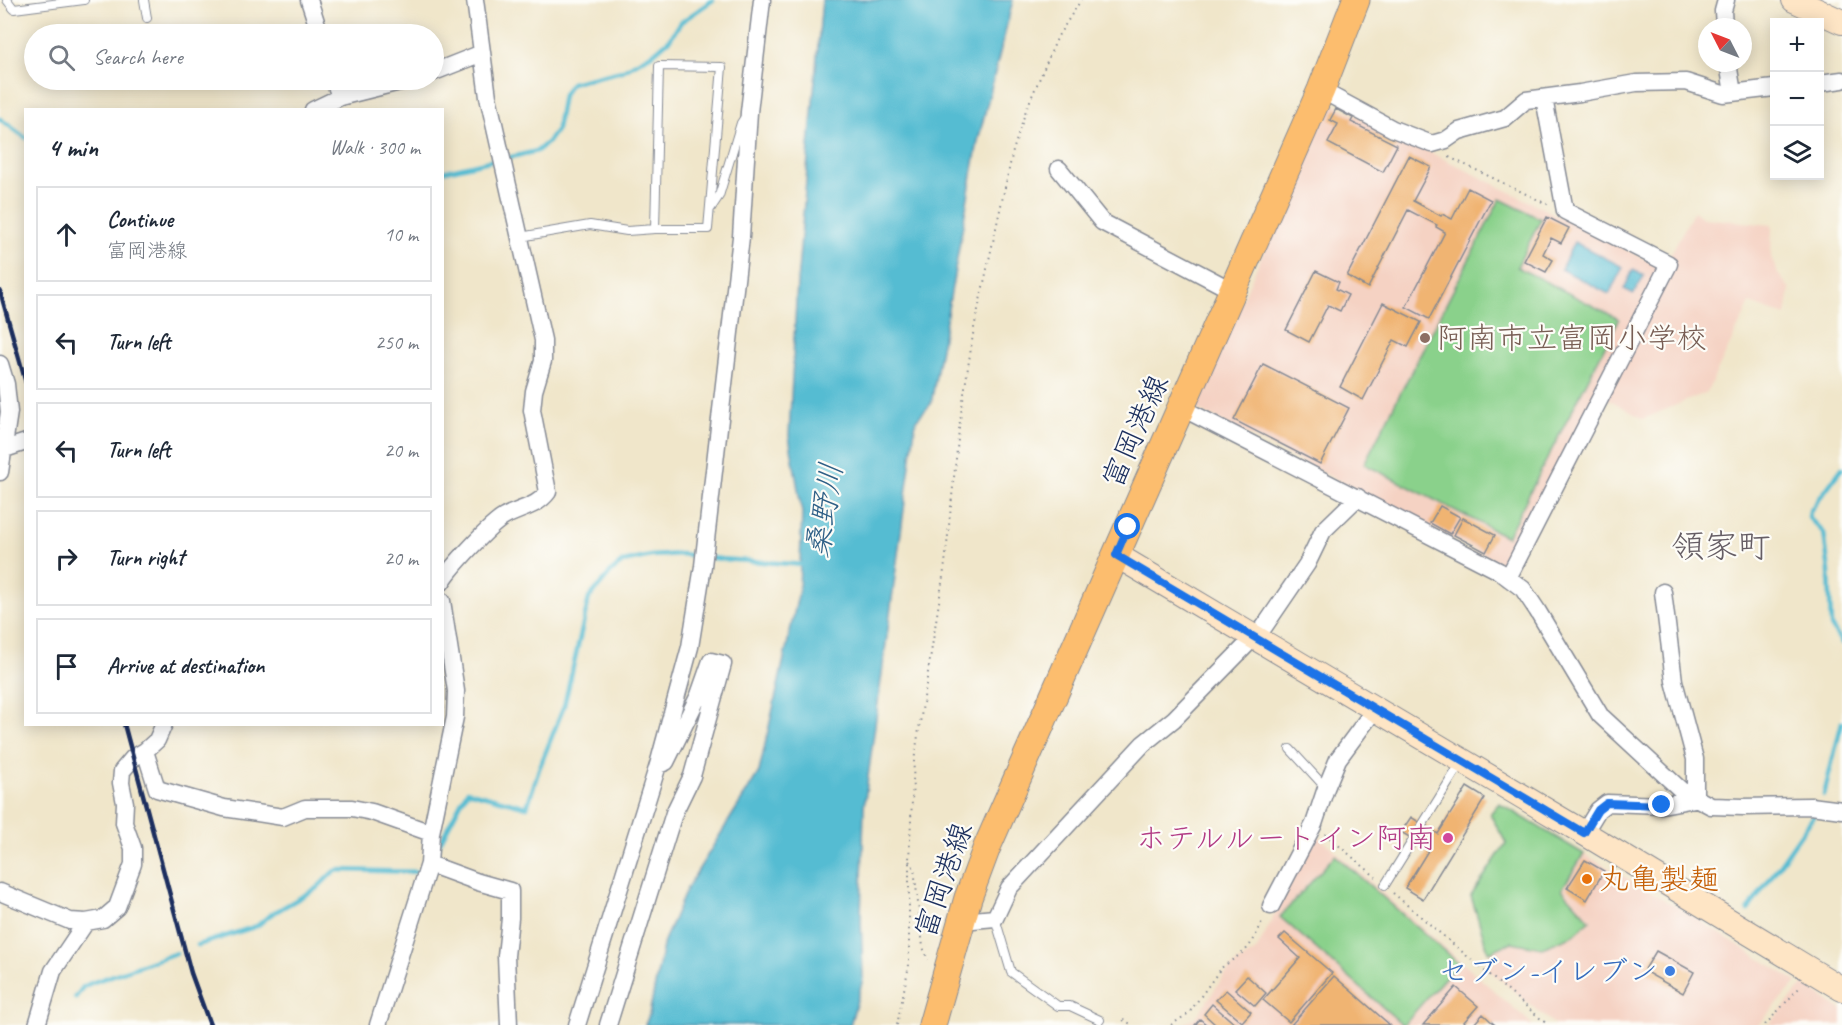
<!DOCTYPE html>
<html lang="en">
<head>
<meta charset="utf-8">
<style>
  body { margin:0; font-family:Caveat,"Klee One",sans-serif; background:#f6f6f7; color:#1f2937 }
  .controls { position:absolute; right:18px; top:18px; display:grid; overflow:hidden; border-radius:0px; box-shadow:0 3px 15px #0003 }
  .controls button { width:54px; height:54px; display:grid; place-items:center; padding:0; border:0; border-bottom:2px solid #e0e1e3; background:#fff; color:#1f2937; font:30px sans-serif }
  .compass { position:absolute; left:1698px; top:18px; width:54px; height:54px; border-radius:50%; background:#fff; box-shadow:0 3px 15px #0003; rotate:312deg }
  .stop { position:absolute; width:18px; height:18px; margin:-14px; border:4px solid #1a73e8; border-radius:50%; background:#fff }
  .stop.end { background:#1a73e8; border-color:#fff; box-shadow:0 2px 6px #0008 }
  .list { margin:0; padding:0; list-style:none }
  h2 { display:flex; justify-content:space-between; align-items:center; height:78px; margin:0; padding:0 24px; font-size:26px }
  h2 small { font-size:20px; font-weight:400; color:#747a83 }
  .list li { display:grid; grid-template-columns:39px 1fr auto; gap:18px; align-items:center; box-sizing:border-box; height:96px; margin:0 12px 12px; padding:0 12px; border:2px solid #e0e1e3; border-radius:0px }
  .list b { display:block; font-size:22px; white-space:nowrap }
  .list p { margin:0; font-size:20px; white-space:nowrap; color:#747a83 }
  .list em { font-size:20px; font-style:normal; color:#747a83 }
  .icon { flex:none; width:33px; height:33px; fill:none; stroke:currentColor; stroke-width:2; stroke-linecap:round; stroke-linejoin:round }
  .map { position:relative; flex:none; width:1842px; height:1025px; overflow:hidden }
  .search { position:absolute; background:#fff; box-shadow:0 3px 15px #0003; left:24px; top:24px; width:420px; height:66px; display:flex; align-items:center; gap:15px; box-sizing:border-box; padding:0 21px; border-radius:33px; color:#747a83; font-size:22px }
  .panel { position:absolute; background:#fff; box-shadow:0 3px 15px #0003; left:24px; top:108px; width:420px; height:618px; border-radius:0px }
  .map>svg:first-child { display:block }
  .built { fill:#f5d2c3 }
  .green { fill:#8ad18b; stroke:#528074; stroke-width:1.5 }
  .water { fill:#54bcd2; stroke:#387698; stroke-width:1.5 }
  .lines { fill:none; stroke-linecap:round; stroke-linejoin:round }
  .stream { stroke:#54bcd2; stroke-width:4.5 }
  .building { fill:#f0b472 }
  .lane-casing { stroke:#868a94; stroke-width:10 }
  .street-casing { stroke:#868a94; stroke-width:19 }
  .secondary-casing { stroke:#868a94; stroke-width:26 }
  .primary-casing { stroke:#868a94; stroke-width:29 }
  .path { stroke:#868a94; stroke-width:2; stroke-dasharray:1.5 4.5; stroke-linecap:butt }
  .lane { stroke:#fff; stroke-width:8 }
  .street { stroke:#fff; stroke-width:16 }
  .secondary { stroke:#fee5c5; stroke-width:24 }
  .primary { stroke:#fcbd6e; stroke-width:27 }
  .rail { stroke:#1b2f5e; stroke-width:4.5 }
  .route { stroke:#1a73e8; stroke-width:8 }
  .education-dot { fill:#8d6e63; stroke:#fdfcf7; stroke-width:2 }
  .hotel-dot { fill:#d1479c; stroke:#fdfcf7; stroke-width:2 }
  .food-dot { fill:#e8710a; stroke:#fdfcf7; stroke-width:2 }
  .shop-dot { fill:#3f7fe0; stroke:#fdfcf7; stroke-width:2 }
  .labels { text-anchor:middle; stroke-width:4.5; stroke-linejoin:round; paint-order:stroke }
  .education-label { font-size:30px; fill:#785e54; stroke:#fdfcf7; text-anchor:start }
  .street-label { font-size:30px; fill:#1b2f5e; stroke:#fdfcf7 }
  .hotel-label { font-size:30px; fill:#b23c85; stroke:#fdfcf7; text-anchor:end }
  .food-label { font-size:30px; fill:#c56008; stroke:#fdfcf7; text-anchor:start }
  .shop-label { font-size:30px; fill:#366cbe; stroke:#fdfcf7; text-anchor:end }
  .water-label { font-size:32px; font-style:italic; fill:#2f6087; stroke:#fdfcf7 }
  .quarter-label { font-size:33px; fill:#665e65; stroke:#fdfcf7 }
</style>
</head>
<body>
<div class="map">
<svg width="1842" height="1025" viewBox="0 0 1842 1025">
  <rect width="100%" height="100%" fill="#fdfcf7"/>
  <filter id="ink" filterUnits="userSpaceOnUse"><feTurbulence type="fractalNoise" baseFrequency=".0167" numOctaves="2"/><feDisplacementMap in="SourceGraphic" scale="12" xChannelSelector="R" yChannelSelector="G"/><feConvolveMatrix kernelMatrix="1 2 1 2 8 2 1 2 1" color-interpolation-filters="sRGB"/></filter>
  <filter id="wash" filterUnits="userSpaceOnUse"><feTurbulence type="fractalNoise" baseFrequency=".008" numOctaves="4" result="noise"/><feDisplacementMap in="SourceGraphic" scale="24" xChannelSelector="R" yChannelSelector="G"/><feGaussianBlur stdDeviation="1.35" result="paint"/><feColorMatrix in="noise" values="0 0 0 0 0 0 0 0 0 0 0 0 0 0 0 0 0 1.4 0 .05"/><feComposite in="paint" operator="in"/></filter>
  <g filter="url(#wash)">
    <rect width="100%" height="100%" fill="#f0e6ca"/>
    <path class="built" d="M1329 102 1661 267 1507 566 1195 408Z
      M1694 211 1703 218 1772 225 1771 257 1778 274 1790 289 1786 316 1750 303 1707 392 1643 419 1605 397 1669 257Z
      M1316 834 1533 1025H1183L1197 1016 1223 977 1234 965 1256 951Z
      M1584 854 1679 908 1797 982 1758 1025H1555L1484 966 1490 952 1512 942 1542 948 1589 920 1562 889Z
      M1804 984 1842 1010V1025H1768Z"/>
    <path class="green" d="M1500 199 1541 219 1517 267 1619 319 1507 537 1364 464Z
      M1499 803 1584 854 1562 889 1590 920 1574 935 1542 948 1512 942 1490 952 1488 951 1471 896 1506 843 1490 814Z
      M1335 855 1458 963 1403 1025 1280 917Z"/>
    <path class="water" d="M822 0H1013L978 141 931 404 916 420 864 807 861 918 863 979 850 1025H645L649 1015 664 941 687 888 759 772 799 591 802 513 789 436 797 283Z
      M1574 242 1623 267 1609 294 1561 269Z
      M1633 270 1644 276 1634 294 1624 289Z"/>
    <g class="lines">
      <path class="stream" d="M0 119 26 138
        M507 158 537 151 548 142 557 129 563 95 571 83 622 71 655 52 670 39 681 22 713 0
        M442 172 498 159
        M1842 468 1810 511 1809 518 1824 533 1829 571 1831 626 1842 643
        M1824 795 1842 722
        M437 848 467 791 527 807 539 769 564 706 589 598 612 571 623 562 651 556 681 554 721 559 806 565
        M1748 910 1816 813
        M198 945 257 926 270 915 317 888 332 873 338 870 423 872
        M75 998 83 987 91 983 176 953"/>
    </g>
    <g id="blocks">
      <path class="building" d="M1336 109 1353 118 1351 122 1397 145 1383 172 1328 143 1338 124 1330 120Z
        M1409 156 1431 167 1413 201 1441 216 1442 214 1452 219 1468 188 1491 200 1429 319 1406 307 1445 232 1436 227 1437 225 1408 210 1368 288 1347 276Z
        M1547 217 1569 228 1561 243 1551 238 1543 254 1553 260 1546 272 1524 261Z
        M1316 271 1339 282 1336 289 1348 295 1340 311 1328 305 1309 342 1286 330Z
        M1383 303 1421 322 1408 347 1394 340 1363 400 1340 387Z
        M1263 364 1349 408 1320 464 1234 420Z
        M1440 506 1460 517 1450 534 1430 523Z
        M1463 518 1495 535 1486 552 1454 535Z
        M1467 787 1485 798 1423 899 1405 888 1429 849 1401 832 1411 817 1438 834Z
        M1585 860 1604 871 1587 900 1567 888Z
        M1285 933 1332 973 1289 1022 1263 1000 1300 958 1279 939Z
        M1656 951 1694 972 1683 993 1644 971Z
        M1247 976 1266 993 1255 1006 1235 989Z
        M1334 976 1390 1025H1291Z
        M1456 987 1478 1006 1464 1022 1468 1025H1423Z
        M1226 990 1251 1012 1242 1022 1216 1000Z
        M1212 1004 1236 1025H1216L1204 1014Z
        M1483 1014 1495 1025H1473Z
        M1200 1019 1207 1025H1195Z"/>
    </g>
  </g>
  <g filter="url(#ink)">
    <use href="#blocks" fill-opacity="0" stroke="#868a94" stroke-width="1.5"/>
    <g class="lines">
      <defs>
        <path id="lane" d="M7 0 14 9 84 0
          M144 0 147 18
          M711 208 719 196 741 123 745 117
          M520 237 590 225 627 231 655 229 659 66 722 67 708 229H655
          M1290 749 1326 788
          M1385 885 1462 761
          M995 918 1011 972 1058 1006H1070L1100 1020"/>
        <path id="street" d="M309 0 320 34
          M1724 27 1723 11 1726 0
          M1728 63 1733 93
          M434 72 482 53
          M334 80 340 97
          M1820 83 1842 80
          M1321 90 1393 129 1432 144 1446 140 1459 131 1505 118 1526 100 1580 93 1636 83 1686 82 1723 94 1774 88
          M313 110 340 97 408 80
          M1059 169 1102 222 1233 291
          M0 364 6 384 9 412 0 472
          M1182 408 1499 571 1523 589 1537 610 1600 715 1681 790 1711 806 1743 807 1811 806 1842 810
          M5 449 26 442
          M1508 578 1669 264 1565 211 1544 98
          M442 582C450 568 490 525 504 517 520 508 537 507 548 492L532 410 534 391 543 361V340L488 97 475 0
          M164 724 157 740 145 751 157 789 224 808 283 817 305 808H352L372 812 431 833
          M1584 833 1598 810 1607 803 1662 805 1695 799V759L1674 681 1663 592
          M429 864 478 882 510 891V918L506 956 509 1025
          M0 892 70 921 86 922 103 919 117 907 133 864V848L124 823 125 803 121 783 122 771 133 758 145 751
          M1271 906 1314 824 1326 788 1338 759 1375 709
          M962 921 995 918 1009 888 1143 744 1174 719 1264 627 1307 564 1323 531 1358 497
          M37 1025 53 971 86 922
          M378 1025 429 864 431 833 455 717 456 691 442 601
          M577 1025 658 765
          M608 1025 674 813 692 776 723 664 711 661 699 695 666 762 658 765 690 647 703 566 741 237 749 112 762 0"/>
        <path id="secondary" d="M1794 0 1842 22
          M1116 555 1584 833 1842 989"/>
        <path id="primary" d="M932 1025 968 898 987 847 1321 90 1356 0"/>
      </defs>
      <use href="#lane" class="lane-casing"/>
      <use href="#street" class="street-casing"/>
      <use href="#secondary" class="secondary-casing"/>
      <use href="#primary" class="primary-casing"/>
      <path class="path" d="M1449 157 1549 205
        M1325 834 1376 877
        M909 861 914 868 923 947 928 960
        M1393 893 1548 1025
        M1123 1020 1133 1025
        M897 1025 909 965V860L914 761 945 564 960 420 974 328 1013 151 1026 110 1058 36 1081 0
        M1171 1025 1189 1013 1221 968 1245 951 1253 941 1264 919
        M1765 1025 1800 987"/>
      <use href="#lane" class="lane"/>
      <use href="#street" class="street"/>
      <use href="#secondary" class="secondary"/>
      <use href="#primary" class="primary"/>
      <path class="rail" d="M0 291 26 383
        M124 724 191 973 210 1025"/>
    </g>
  </g>
  <g class="lines" filter="url(#ink)">
    <path class="route" d="M1128 527 1116 555 1584 833 1598 810 1607 803 1662 805"/>
  </g>
  <circle class="education-dot" cx="1425" cy="338" r="6"/>
  <circle class="hotel-dot" cx="1448" cy="838" r="6"/>
  <circle class="food-dot" cx="1587" cy="879" r="6"/>
  <circle class="shop-dot" cx="1670" cy="971" r="6"/>
  <g class="labels">
    <g class="education-label">
      <text x="1437" y="348">阿南市立富岡小学校</text>
    </g>
    <g class="street-label">
      <text transform="translate(1135 431) rotate(-66)" y="10">富岡港線</text>
      <text transform="translate(943 880) rotate(-71)" y="10">富岡港線</text>
    </g>
    <g class="hotel-label">
      <text x="1436" y="848">ホテルルートイン阿南</text>
    </g>
    <g class="food-label">
      <text x="1599" y="889">丸亀製麺</text>
    </g>
    <g class="shop-label">
      <text x="1658" y="981">セブン-イレブン</text>
    </g>
    <g class="water-label">
      <text transform="translate(824 510) rotate(-81)" y="11">桑野川</text>
    </g>
    <g class="quarter-label">
      <text x="1721" y="557">領家町</text>
    </g>
  </g>
</svg>
<div class="controls">
<button>+</button>
<button>−</button>
<button><svg class="icon" aria-label="layers" viewBox="0 0 24 24"><path d="M12 4l9 5-9 5-9-5zM3 14l9 5 9-5"/></svg></button>
</div>
<svg class="compass" viewBox="-18 -18 36 36"><path d="M0-13l5 13h-10z" fill="#e53935"/><path d="M0 13l5-13h-10z" fill="#747a83"/></svg>
<div class="stop" style="left:1128px;top:527px"></div>
<div class="stop end" style="left:1662px;top:805px"></div>
<div class="search"><svg class="icon" aria-label="search" viewBox="0 0 24 24"><circle cx="10" cy="10" r="6"/><path d="M15 15l6 6"/></svg>Search here</div>
<section class="panel">
<h2>4 min<small>Walk · 300 m</small></h2>
<ul class="list">
<li><svg class="icon" aria-label="ahead" viewBox="0 0 24 24"><path d="M12 20V5M6 11l6-6 6 6"/></svg><div><b>Continue</b><p>富岡港線</p></div><em>10 m</em></li>
<li><svg class="icon" aria-label="left" viewBox="0 0 24 24"><path d="M17 20v-9H6M10 6l-5 5 5 5"/></svg><div><b>Turn left</b></div><em>250 m</em></li>
<li><svg class="icon" aria-label="left" viewBox="0 0 24 24"><path d="M17 20v-9H6M10 6l-5 5 5 5"/></svg><div><b>Turn left</b></div><em>20 m</em></li>
<li><svg class="icon" aria-label="right" viewBox="0 0 24 24"><path d="M7 20v-9h11M14 6l5 5-5 5"/></svg><div><b>Turn right</b></div><em>20 m</em></li>
<li><svg class="icon" aria-label="arrive" viewBox="0 0 24 24"><path d="M6 21V4h12l-3 4 3 4H6"/></svg><div><b>Arrive at destination</b></div></li>
</ul>
</section>
</div>
</body>
</html>
